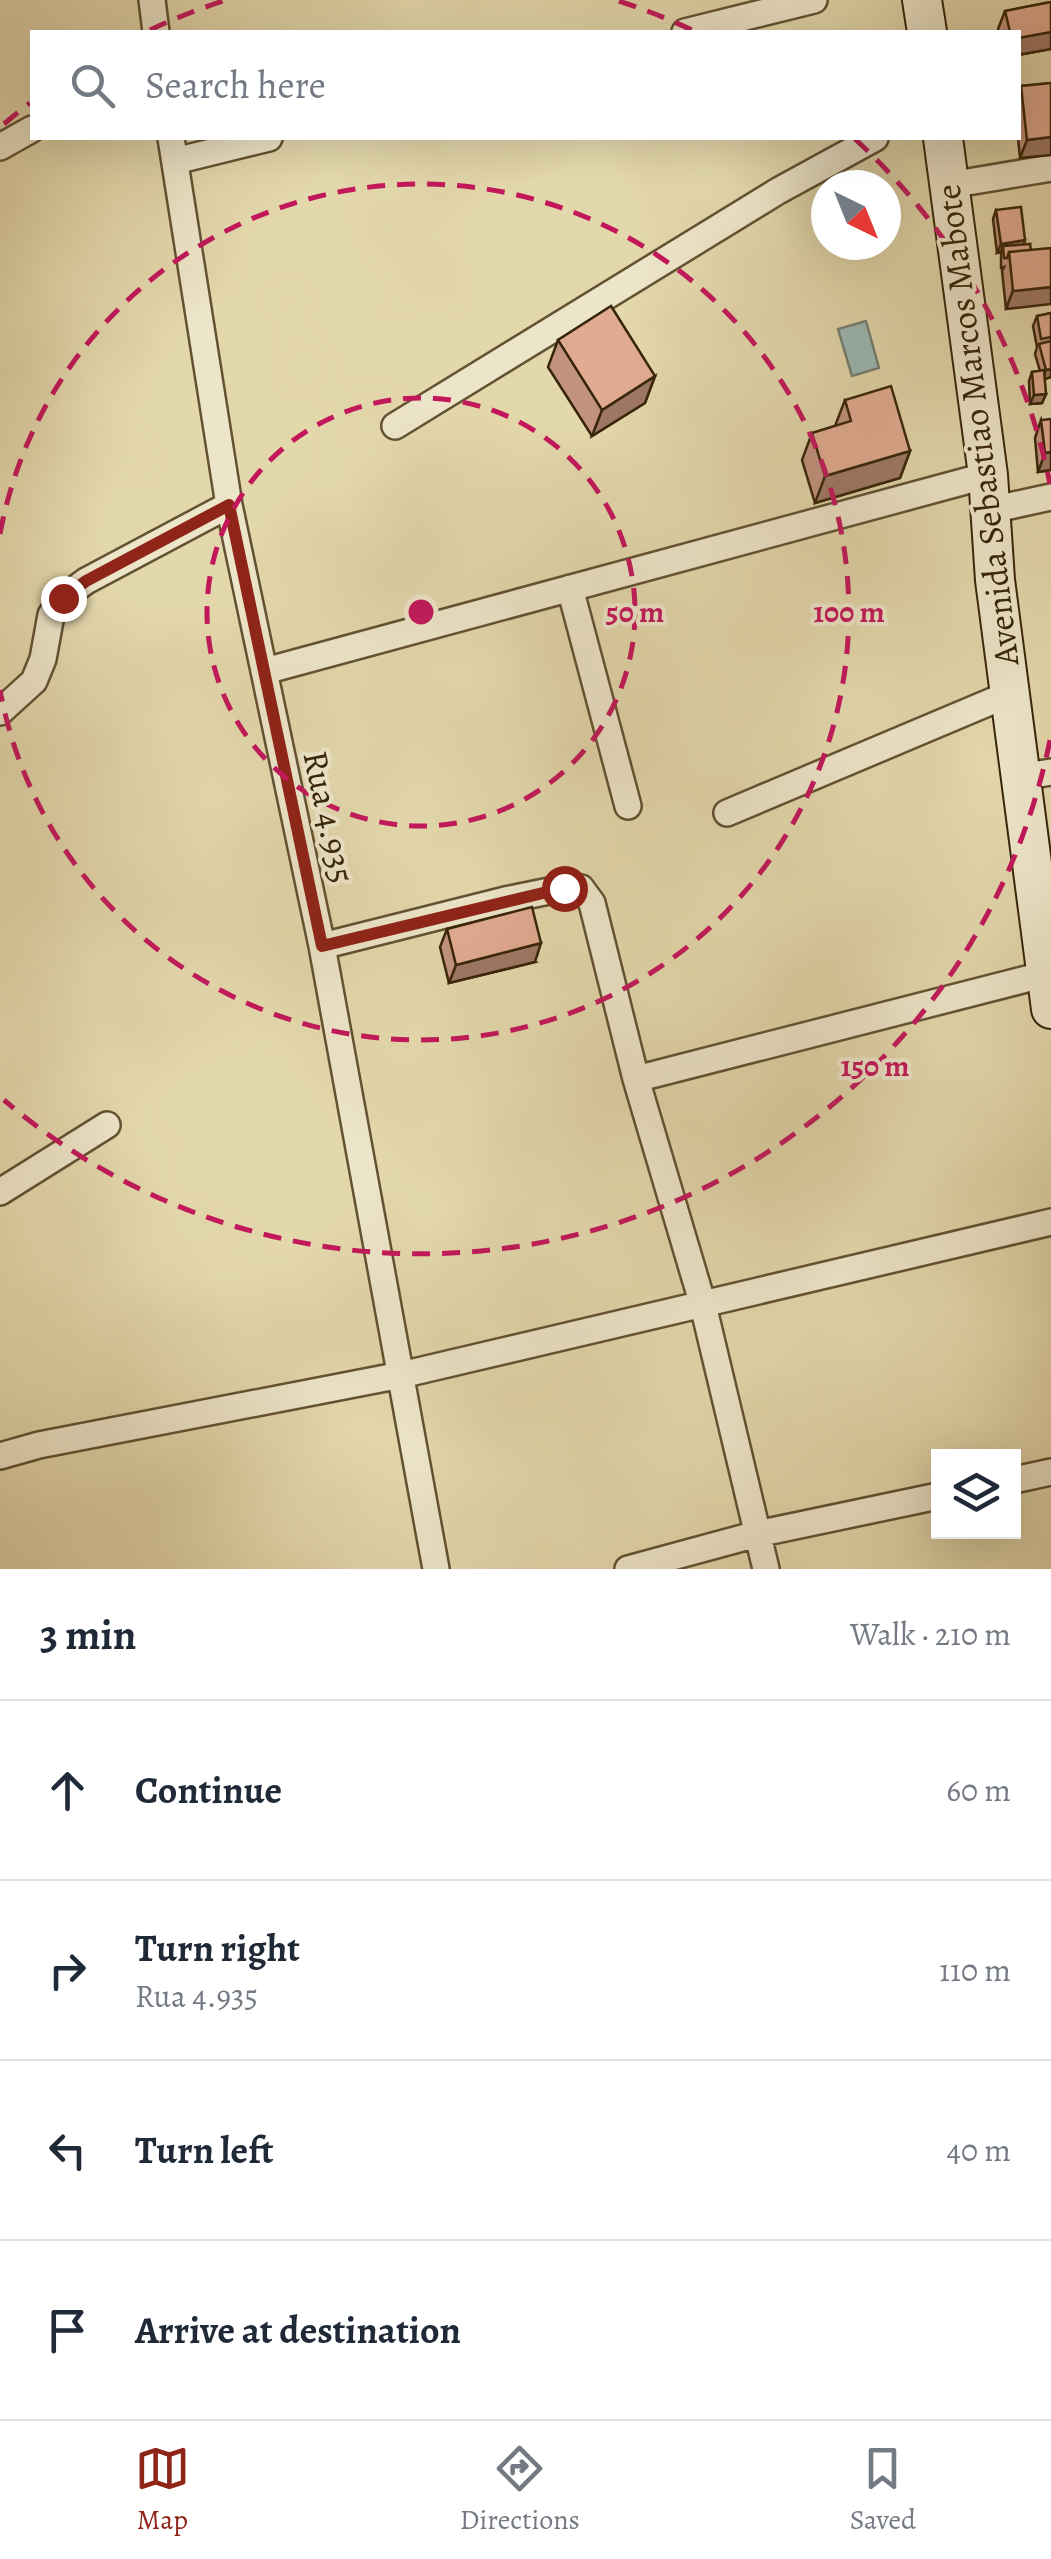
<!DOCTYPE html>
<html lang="en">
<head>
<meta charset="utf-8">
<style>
  body { margin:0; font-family:Alegreya,serif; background:#f2f2f3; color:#1f2937 }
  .controls { position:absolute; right:30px; bottom:30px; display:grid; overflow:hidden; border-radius:0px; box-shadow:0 10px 40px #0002 }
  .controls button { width:90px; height:90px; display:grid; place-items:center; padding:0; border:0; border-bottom:2px solid #e0e1e3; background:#fff; color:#1f2937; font:50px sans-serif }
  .compass { position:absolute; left:811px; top:170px; width:90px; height:90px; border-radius:50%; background:#fff; box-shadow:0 10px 40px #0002; rotate:137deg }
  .stop { position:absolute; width:30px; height:30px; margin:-22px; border:8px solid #8f2418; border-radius:50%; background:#fff }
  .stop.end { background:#8f2418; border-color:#fff; box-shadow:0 2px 10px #0008 }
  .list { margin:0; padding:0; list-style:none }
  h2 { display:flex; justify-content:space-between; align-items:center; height:130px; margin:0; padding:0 40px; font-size:42px }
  h2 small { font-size:32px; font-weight:400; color:#747a83 }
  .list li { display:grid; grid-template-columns:65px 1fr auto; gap:30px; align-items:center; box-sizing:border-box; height:180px; padding:0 40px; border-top:2px solid #e0e1e3 }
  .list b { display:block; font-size:38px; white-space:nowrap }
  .list p { margin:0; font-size:32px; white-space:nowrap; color:#747a83 }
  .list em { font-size:32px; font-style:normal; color:#747a83 }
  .icon { flex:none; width:55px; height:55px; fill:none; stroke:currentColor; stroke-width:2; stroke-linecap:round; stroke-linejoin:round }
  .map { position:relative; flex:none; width:1051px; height:1569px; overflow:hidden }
  .search { position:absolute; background:#fff; box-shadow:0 10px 40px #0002; left:30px; right:30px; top:30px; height:110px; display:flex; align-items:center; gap:25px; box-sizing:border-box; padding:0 35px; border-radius:0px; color:#747a83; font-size:38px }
  .sheet { height:850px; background:#fff }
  nav { display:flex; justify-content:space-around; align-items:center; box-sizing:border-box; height:140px; border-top:2px solid #e0e1e3; background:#fff; font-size:28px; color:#747a83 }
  nav a { display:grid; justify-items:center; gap:5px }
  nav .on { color:#8f2418 }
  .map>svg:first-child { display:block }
  .water { fill:#9ab7b5; stroke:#727d70; stroke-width:2.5 }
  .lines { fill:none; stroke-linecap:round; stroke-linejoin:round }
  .minor-casing { stroke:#625232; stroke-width:30 }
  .secondary-casing { stroke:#372509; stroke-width:42 }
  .minor { stroke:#ede5c9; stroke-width:25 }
  .secondary { stroke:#ede5c9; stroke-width:38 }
  .wall { fill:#c2937e; stroke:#372509; stroke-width:2.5 }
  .shaded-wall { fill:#9e7866; stroke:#372509; stroke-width:2.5 }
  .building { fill:#e1ab92; stroke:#372509; stroke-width:2.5 }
  .route { stroke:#8f2418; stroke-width:12 }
  .ring { fill:none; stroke:#c2185b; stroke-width:5; stroke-dasharray:18 12 }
  .labels { text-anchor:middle; stroke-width:8; stroke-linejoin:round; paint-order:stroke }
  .street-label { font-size:35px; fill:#372509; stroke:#ede5c9 }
  .centre { fill:#c2185b; stroke:#ede5c9; stroke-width:5 }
  .ring-label { font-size:30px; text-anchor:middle; font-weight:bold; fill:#c2185b; stroke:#ede5c9; stroke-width:8; stroke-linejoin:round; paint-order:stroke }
</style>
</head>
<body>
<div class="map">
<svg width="1051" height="1569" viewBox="0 0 1051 1569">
  <rect width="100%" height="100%" fill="#e3d7ac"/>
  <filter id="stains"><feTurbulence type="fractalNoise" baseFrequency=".002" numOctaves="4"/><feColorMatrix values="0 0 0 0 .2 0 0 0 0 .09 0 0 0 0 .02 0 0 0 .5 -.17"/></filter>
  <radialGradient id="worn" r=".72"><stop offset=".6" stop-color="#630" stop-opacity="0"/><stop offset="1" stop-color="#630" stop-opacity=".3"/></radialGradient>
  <path class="water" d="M866 321 879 368 852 376 838 329Z"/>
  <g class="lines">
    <defs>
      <path id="minor" d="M152 0 156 32
        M685 32 814 0
        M171 138 229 505 322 946 436 1569
        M0 147 32 129
        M175 161 269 138
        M950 185 1051 168
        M395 426 778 191 875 138
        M991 510 1051 497
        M570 588 628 806
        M265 671 988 475
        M0 712 34 681 43 659 51 615 63 598 86 581 229 505
        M1019 777 1051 772
        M727 813 1009 694
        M322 946 505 900 564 888H581L592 903 636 1079 703 1305 766 1569
        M636 1079 1046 974
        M0 1192 107 1125
        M0 1456 39 1445 401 1375 1051 1222
        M1014 1480 1051 1472
        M628 1569 757 1534 938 1496"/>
      <path id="secondary" d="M922 0 927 32
        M943 138 988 475 995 580 1051 1009"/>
    </defs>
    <use href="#minor" class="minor-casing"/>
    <use href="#secondary" class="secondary-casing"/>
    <use href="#minor" class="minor"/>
    <use href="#secondary" class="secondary"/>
  </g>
  <path class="wall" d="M1051 2V49L1018 55V32H999L998 29 1005 11Z
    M1051 83 1020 158 1018 138V94L1021 86Z
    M996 210 1023 244H1030L1006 309 1002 271 1004 267 1001 268V252L997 253 993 219Z
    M1051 313V377L1044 379 1046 394 1042 403 1030 404 1029 381 1032 372 1040 371 1035 354 1037 347 1033 326 1037 316Z
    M558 340 655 376 645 403 592 436 548 367Z
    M845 400 910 451 900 478 815 503 802 460 812 433 835 426Z
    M1041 420 1051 470 1038 472 1035 438Z
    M447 929 535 962 449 983 440 947Z"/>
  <path class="shaded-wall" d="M1051 32V49L1018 55V38Z
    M1051 137V155L1020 158 1027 140Z
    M1025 240 1022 250 1003 246 1001 252 997 253 1001 244Z
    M1051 287V304L1006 309 1013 291Z
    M1051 369V377L1043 380 1046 370Z
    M655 376 645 403 592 436 602 410Z
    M1046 394 1042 403 1030 404 1034 395Z
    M910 451 900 478 815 503 825 476Z
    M1051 452V470L1038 472 1045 453Z
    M541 943 535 962 449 983 456 965Z"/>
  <path class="building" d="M1051 2V32L1018 38V32H1010L1005 11Z
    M1051 83V137L1027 140 1021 86Z
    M1021 207 1025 240 1001 244 996 210Z
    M1030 244 1031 250 1009 252 1007 258H1004L1003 246Z
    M1051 248V287L1013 291 1009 252Z
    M611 306 655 376 602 410 558 340Z
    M1051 313V337L1041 339 1037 316Z
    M1051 341V369L1046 370 1039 344Z
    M1044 370 1046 394 1034 395 1032 372Z
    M891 386 910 451 825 476 812 433 851 421 845 400Z
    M1051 419V452L1045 453 1041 420Z
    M532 907 541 943 456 965 447 929Z"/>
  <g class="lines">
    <path class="route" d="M63 598 86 581 229 505 322 946 564 888"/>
  </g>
  <g class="ring">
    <circle cx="421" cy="612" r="214"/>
    <path d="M0 534A428 428 0 1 1 0 690"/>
    <path d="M1050 740A642 642 0 0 1 4 1100M4 124A642 642 0 0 1 30 103M150 30A642 642 0 0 1 223 1M619 1A642 642 0 0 1 692 30M855 139A642 642 0 0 1 1050 484"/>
  </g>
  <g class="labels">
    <g class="street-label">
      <text transform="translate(977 425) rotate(-97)" y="12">Avenida Sebastiao Marcos Mabote</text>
      <text transform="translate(329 817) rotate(78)" y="12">Rua 4.935</text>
    </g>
  </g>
  <circle cx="421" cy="612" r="15" class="centre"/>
  <g class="ring-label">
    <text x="635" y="622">50 m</text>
    <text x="849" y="622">100 m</text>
    <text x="875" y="1076">150 m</text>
  </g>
  <rect width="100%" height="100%" filter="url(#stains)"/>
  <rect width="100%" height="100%" fill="url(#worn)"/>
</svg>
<div class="controls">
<button><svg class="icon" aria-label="layers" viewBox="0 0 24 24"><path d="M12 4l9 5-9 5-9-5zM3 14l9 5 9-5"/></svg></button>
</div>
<svg class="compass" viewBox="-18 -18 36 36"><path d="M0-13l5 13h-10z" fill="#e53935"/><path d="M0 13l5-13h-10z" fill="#747a83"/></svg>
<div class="stop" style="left:564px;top:888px"></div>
<div class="stop end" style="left:63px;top:598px"></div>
<div class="search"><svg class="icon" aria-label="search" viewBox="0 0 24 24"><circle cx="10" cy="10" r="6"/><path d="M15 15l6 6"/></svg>Search here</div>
</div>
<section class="sheet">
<h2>3 min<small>Walk · 210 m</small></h2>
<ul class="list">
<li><svg class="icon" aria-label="ahead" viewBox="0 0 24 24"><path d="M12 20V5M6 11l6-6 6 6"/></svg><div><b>Continue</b></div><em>60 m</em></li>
<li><svg class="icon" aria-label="right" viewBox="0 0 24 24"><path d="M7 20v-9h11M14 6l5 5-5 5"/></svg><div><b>Turn right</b><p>Rua 4.935</p></div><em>110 m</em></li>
<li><svg class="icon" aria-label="left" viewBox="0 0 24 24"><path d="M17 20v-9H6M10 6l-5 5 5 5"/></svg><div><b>Turn left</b></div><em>40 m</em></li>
<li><svg class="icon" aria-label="arrive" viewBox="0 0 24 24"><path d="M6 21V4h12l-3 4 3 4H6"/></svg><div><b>Arrive at destination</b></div></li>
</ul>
</section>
<nav>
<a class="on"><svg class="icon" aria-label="map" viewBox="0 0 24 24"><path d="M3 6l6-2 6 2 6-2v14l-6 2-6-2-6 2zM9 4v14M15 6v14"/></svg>Map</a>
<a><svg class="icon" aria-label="directions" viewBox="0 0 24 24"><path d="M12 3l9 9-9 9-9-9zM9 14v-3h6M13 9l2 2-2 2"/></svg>Directions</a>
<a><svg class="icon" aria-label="saved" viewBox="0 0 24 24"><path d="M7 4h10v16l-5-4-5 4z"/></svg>Saved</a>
</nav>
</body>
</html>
